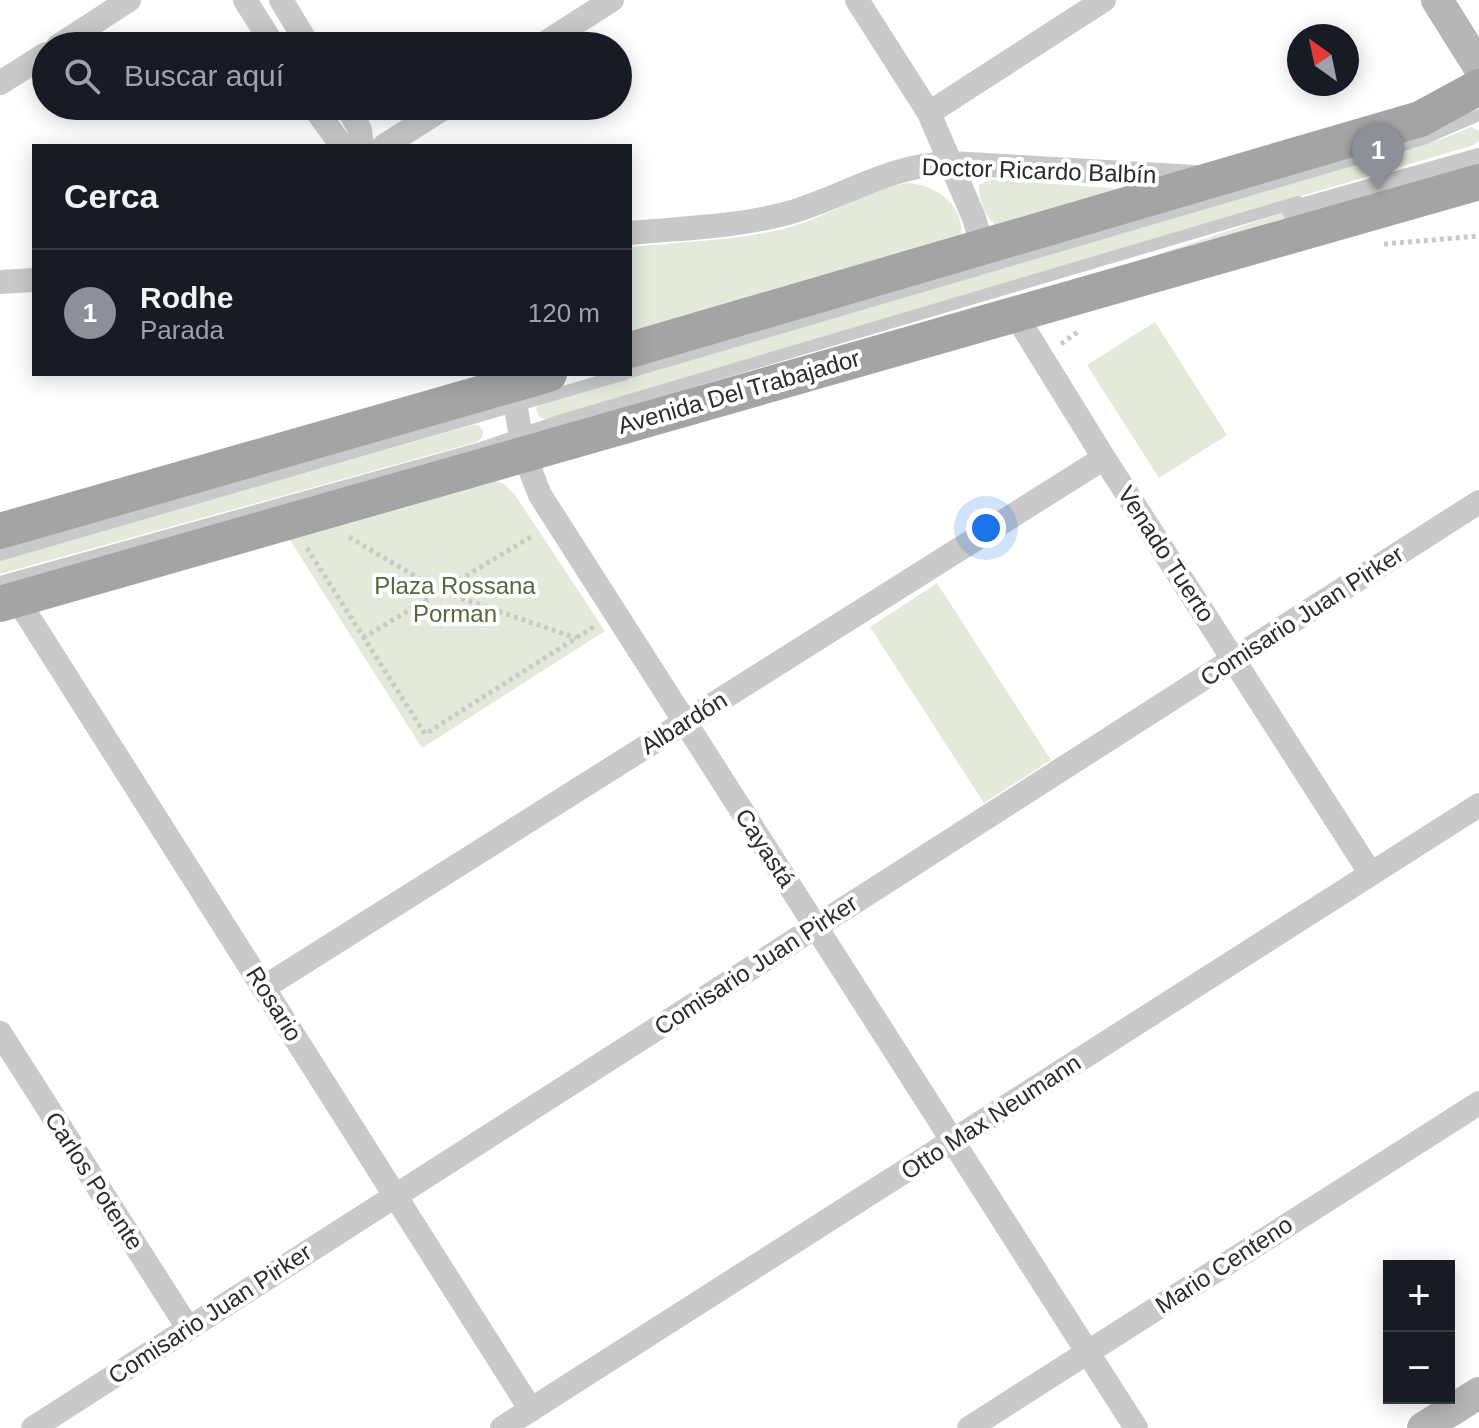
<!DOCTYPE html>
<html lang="es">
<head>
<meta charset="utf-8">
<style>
  body { margin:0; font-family:Arial,sans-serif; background:#242831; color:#f1f3f6 }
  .controls { position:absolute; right:24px; bottom:24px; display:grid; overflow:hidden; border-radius:0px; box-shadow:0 4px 20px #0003 }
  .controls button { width:72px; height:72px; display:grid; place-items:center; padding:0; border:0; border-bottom:2px solid #363941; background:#171b24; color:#f1f3f6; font:40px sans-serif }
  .compass { position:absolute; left:1287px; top:24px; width:72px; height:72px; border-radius:50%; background:#171b24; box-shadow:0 4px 20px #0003; rotate:327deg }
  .you { position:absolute; left:986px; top:528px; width:28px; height:28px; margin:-20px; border:6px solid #fff; border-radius:50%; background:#1a73e8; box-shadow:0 0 0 12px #1a73e833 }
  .badge { display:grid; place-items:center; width:52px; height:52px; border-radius:50%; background:#8c9099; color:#fff; font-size:26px; font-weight:700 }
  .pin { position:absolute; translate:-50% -66px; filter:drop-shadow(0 2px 4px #0008) }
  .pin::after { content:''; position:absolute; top:42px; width:28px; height:24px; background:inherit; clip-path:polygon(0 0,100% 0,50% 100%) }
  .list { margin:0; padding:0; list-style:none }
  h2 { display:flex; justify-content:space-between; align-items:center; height:104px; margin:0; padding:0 32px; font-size:34px }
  h2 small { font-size:26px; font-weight:400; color:#9ea1a6 }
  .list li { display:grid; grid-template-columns:52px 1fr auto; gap:24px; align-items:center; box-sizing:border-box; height:128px; padding:0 32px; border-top:2px solid #363941 }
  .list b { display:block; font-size:30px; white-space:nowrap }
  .list p { margin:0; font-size:26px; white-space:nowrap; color:#9ea1a6 }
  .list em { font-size:26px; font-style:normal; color:#9ea1a6 }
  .icon { flex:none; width:44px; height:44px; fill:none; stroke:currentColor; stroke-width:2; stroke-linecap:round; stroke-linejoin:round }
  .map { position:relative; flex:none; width:1479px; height:1428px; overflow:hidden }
  .search { position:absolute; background:#171b24; box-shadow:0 4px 20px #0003; left:32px; top:32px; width:600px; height:88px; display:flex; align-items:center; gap:20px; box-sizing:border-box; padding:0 28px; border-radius:44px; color:#9ea1a6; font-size:30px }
  .panel { position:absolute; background:#171b24; box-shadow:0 4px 20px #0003; left:32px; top:144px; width:600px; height:232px; border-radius:0px }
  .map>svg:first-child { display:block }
  .green { fill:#e4ead9 }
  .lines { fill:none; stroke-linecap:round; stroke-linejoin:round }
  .path { stroke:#c9c9c9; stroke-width:5; stroke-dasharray:4 4; stroke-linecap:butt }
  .service { stroke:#c9c9c9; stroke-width:12 }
  .pedestrian { stroke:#c9c9c9; stroke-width:18 }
  .minor { stroke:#c9c9c9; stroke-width:24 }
  .secondary { stroke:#b6b6b6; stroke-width:32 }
  .primary { stroke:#a4a4a4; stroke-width:36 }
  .labels { text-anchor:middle; stroke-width:8; stroke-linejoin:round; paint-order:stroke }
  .street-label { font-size:24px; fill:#2c2c2c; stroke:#fff }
  .park-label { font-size:24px; fill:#55673b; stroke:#fff }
</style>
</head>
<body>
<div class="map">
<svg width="1479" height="1428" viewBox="0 0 1479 1428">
  <rect width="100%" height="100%" fill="#fff"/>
  <path class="green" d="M1471 127 1479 131V141L1474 145 546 419 540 418 536 408 541 404 1444 138Z
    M991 179 1136 190 999 227C986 220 978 200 979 185Z
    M907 183C933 184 965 204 961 235L630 338V247C680 242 743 240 791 227 831 215 866 190 907 183Z
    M1291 210 1295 222 1123 266Z
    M1155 322 1227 435 1159 478 1087 365Z
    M472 425H478L483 430V437L477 442 0 574V561Z
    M495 481 504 484 515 495 605 631 422 748 288 537Z
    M937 583 1051 760 984 803 870 627Z"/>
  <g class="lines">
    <path class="path" d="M1384 244 1479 236
      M1061 344 1079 331
      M349 537 440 591 576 638
      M307 548 425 734 595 626
      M363 638 534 535"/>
    <path class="service" d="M630 372 1423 139 1479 115
      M0 555 625 374
      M0 582 481 448 562 420 1298 202"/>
    <path class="pedestrian" d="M1312 217 1295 222 1291 210 1479 157"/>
    <path class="minor" d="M245 0 274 46
      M281 0 309 46
      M857 0 929 113 974 218 983 247
      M58 46 129 0
      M540 46 612 0
      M0 83 46 54
      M313 106 342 146
      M347 106 360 130 362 146
      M929 113 1104 0
      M384 146 447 106
      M630 233C682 228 737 227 788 213 847 196 887 165 951 163L1196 177
      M0 282 34 280
      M1015 314 1104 458 1371 874
      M510 374 524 454 540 495 1136 1428
      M17 599 531 1410
      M263 988 1104 458
      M0 1033 188 1328
      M33 1428 1479 502
      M502 1428 1479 805
      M969 1428 1479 1103"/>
    <path class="secondary" d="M1437 0 1479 67
      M1423 1428 1479 1393"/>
    <path class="primary" d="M630 350 1420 119 1479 87
      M0 531 549 374
      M0 604 1479 182"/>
  </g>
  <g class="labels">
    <g class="street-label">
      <text transform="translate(1039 171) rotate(2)" y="8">Doctor Ricardo Balbín</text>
      <text transform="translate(739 392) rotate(-16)" y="8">Avenida Del Trabajador</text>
      <text transform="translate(1166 554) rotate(57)" y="8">Venado Tuerto</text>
      <text transform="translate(1302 616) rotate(-33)" y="8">Comisario Juan Pirker</text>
      <text transform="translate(684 723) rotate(-32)" y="8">Albardón</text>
      <text transform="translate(765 848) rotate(57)" y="8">Cayastá</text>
      <text transform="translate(756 965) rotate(-33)" y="8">Comisario Juan Pirker</text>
      <text transform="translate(274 1004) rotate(58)" y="8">Rosario</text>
      <text transform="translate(991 1117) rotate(-33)" y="8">Otto Max Neumann</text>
      <text transform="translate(94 1181) rotate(57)" y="8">Carlos Potente</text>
      <text transform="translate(1224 1265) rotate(-33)" y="8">Mario Centeno</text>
      <text transform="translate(210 1314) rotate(-33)" y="8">Comisario Juan Pirker</text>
    </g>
    <g class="park-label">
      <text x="455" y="594">Plaza Rossana<tspan x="455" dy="28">Porman</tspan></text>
    </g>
  </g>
</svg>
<div class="controls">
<button>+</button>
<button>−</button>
</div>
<svg class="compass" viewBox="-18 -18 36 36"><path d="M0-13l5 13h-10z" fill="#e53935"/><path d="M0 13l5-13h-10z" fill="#9ea1a6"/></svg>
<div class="you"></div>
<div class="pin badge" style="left:1378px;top:190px">1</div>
<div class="search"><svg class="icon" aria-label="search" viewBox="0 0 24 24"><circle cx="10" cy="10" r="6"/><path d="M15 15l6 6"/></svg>Buscar aquí</div>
<section class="panel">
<h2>Cerca<small></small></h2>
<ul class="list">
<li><span class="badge">1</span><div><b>Rodhe</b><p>Parada</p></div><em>120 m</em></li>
</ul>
</section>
</div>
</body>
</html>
